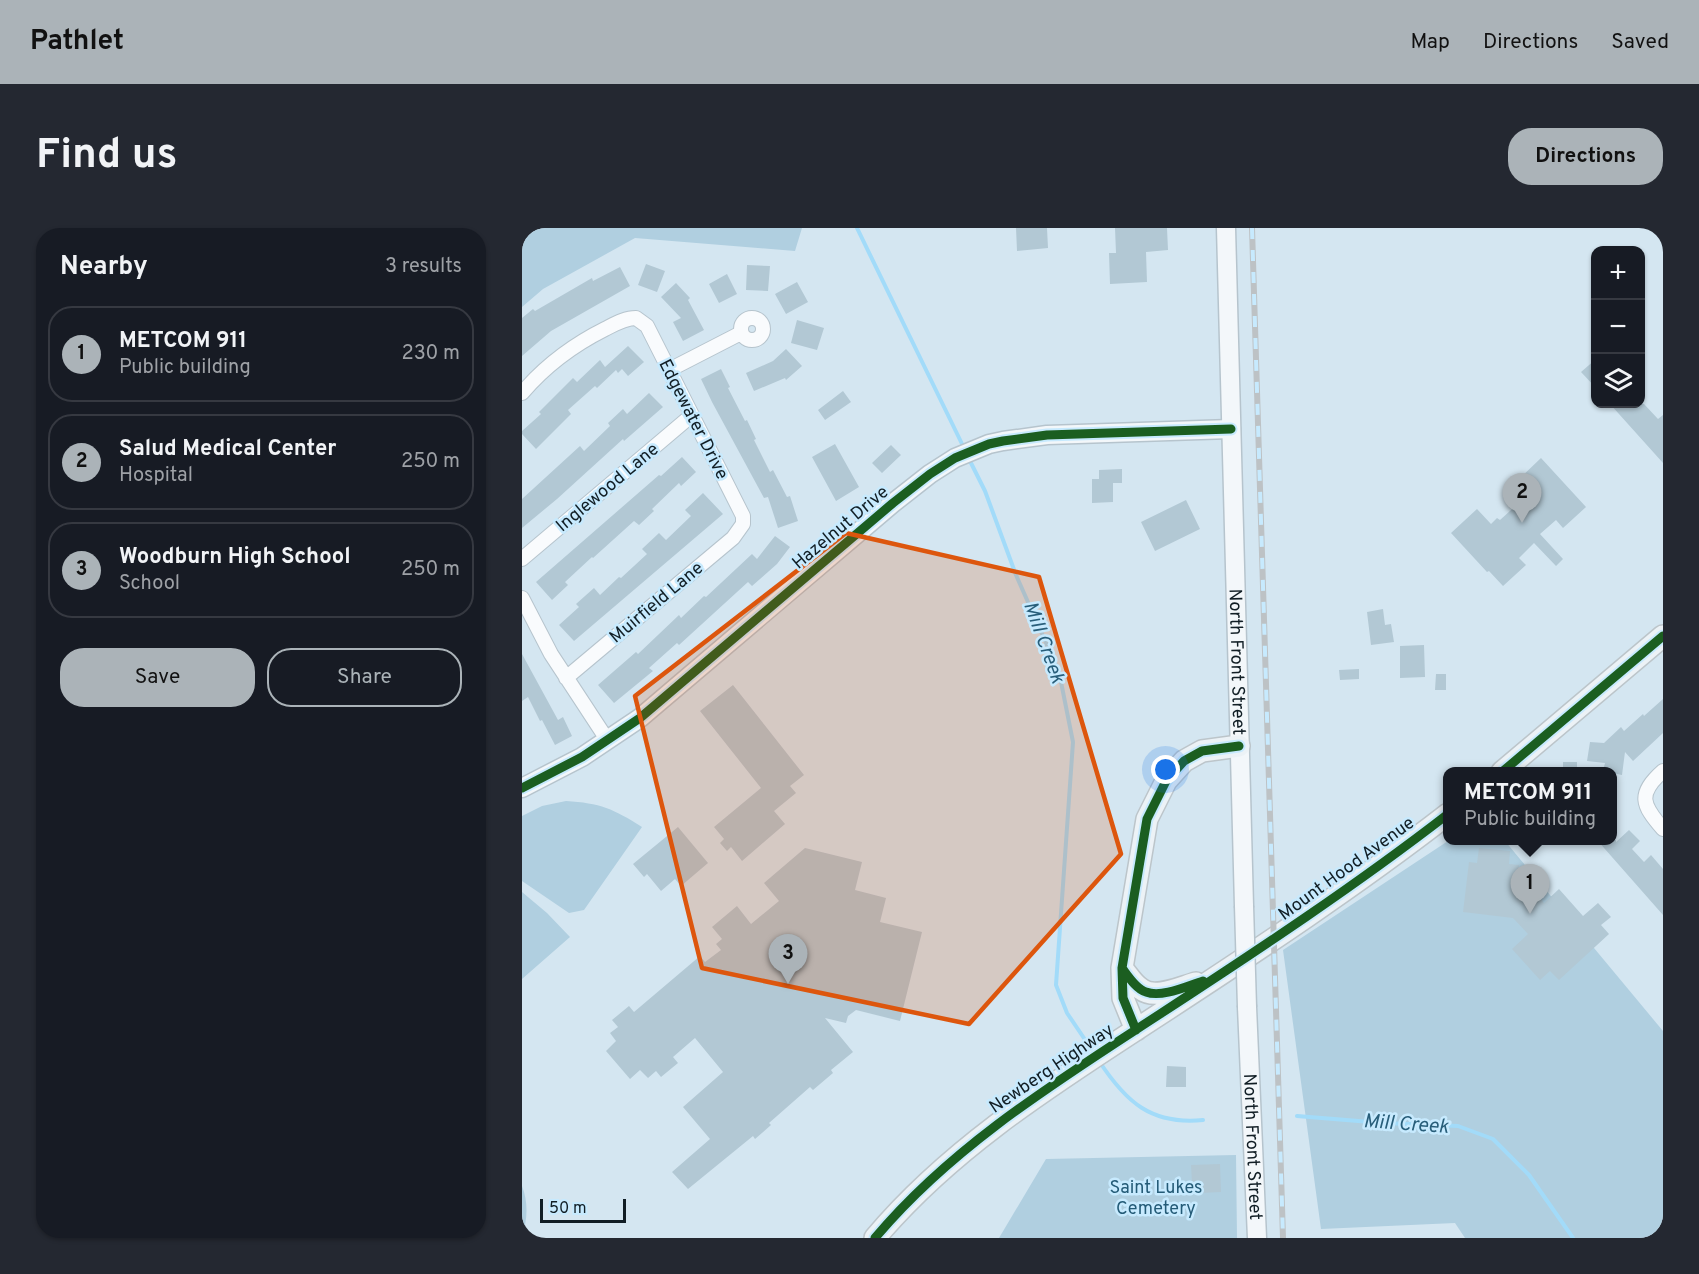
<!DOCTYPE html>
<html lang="en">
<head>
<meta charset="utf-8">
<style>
  body { margin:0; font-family:Overpass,sans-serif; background:#242831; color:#f1f3f6 }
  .controls { position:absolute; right:18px; top:18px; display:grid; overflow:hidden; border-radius:12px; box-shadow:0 2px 4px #0004 }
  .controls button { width:54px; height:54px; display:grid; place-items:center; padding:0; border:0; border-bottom:2px solid #363941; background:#171b24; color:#f1f3f6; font:30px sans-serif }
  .scale { position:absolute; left:18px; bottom:15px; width:86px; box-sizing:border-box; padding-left:6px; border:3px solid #111e25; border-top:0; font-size:16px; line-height:21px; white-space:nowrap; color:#111e25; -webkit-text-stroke:4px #c7eafe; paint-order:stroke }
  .you { position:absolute; left:644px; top:542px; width:21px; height:21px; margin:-15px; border:4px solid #fff; border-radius:50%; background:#1a73e8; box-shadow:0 0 0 9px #1a73e833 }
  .badge { display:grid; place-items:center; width:39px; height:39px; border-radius:50%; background:#abb3b8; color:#111; font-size:20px; font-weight:700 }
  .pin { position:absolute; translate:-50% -50px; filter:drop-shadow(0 2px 3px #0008) }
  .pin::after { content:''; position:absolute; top:32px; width:21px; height:18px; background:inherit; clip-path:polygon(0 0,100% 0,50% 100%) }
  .popup { position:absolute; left:921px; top:539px; width:174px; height:78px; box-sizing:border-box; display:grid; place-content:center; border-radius:12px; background:#171b24; filter:drop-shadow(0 2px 4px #0005); font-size:20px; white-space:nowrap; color:#9ea1a6 }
  .popup b { font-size:22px; color:#f1f3f6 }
  .popup::after { content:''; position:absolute; left:50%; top:100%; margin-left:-12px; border:12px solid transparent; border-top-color:#171b24 }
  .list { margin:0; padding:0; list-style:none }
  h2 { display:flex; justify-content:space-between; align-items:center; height:78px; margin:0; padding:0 24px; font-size:26px }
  h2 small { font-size:20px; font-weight:400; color:#9ea1a6 }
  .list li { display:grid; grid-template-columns:39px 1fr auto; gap:18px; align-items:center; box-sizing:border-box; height:96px; margin:0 12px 12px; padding:0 12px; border:2px solid #363941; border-radius:24px }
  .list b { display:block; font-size:22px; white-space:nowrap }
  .list p { margin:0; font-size:20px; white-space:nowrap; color:#9ea1a6 }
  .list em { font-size:20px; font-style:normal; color:#9ea1a6 }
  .actions { display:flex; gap:12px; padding:18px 24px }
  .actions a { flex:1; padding:14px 0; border:2px solid #abb3b8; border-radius:24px; text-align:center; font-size:21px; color:#abb3b8 }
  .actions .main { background:#abb3b8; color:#111 }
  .icon { flex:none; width:33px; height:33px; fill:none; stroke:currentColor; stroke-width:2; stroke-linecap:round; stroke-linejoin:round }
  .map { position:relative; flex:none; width:1141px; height:1010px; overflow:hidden; border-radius:24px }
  header { display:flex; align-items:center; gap:36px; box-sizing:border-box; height:84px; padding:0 30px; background:#abb3b8; color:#111 }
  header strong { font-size:28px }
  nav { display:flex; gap:33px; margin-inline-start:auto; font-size:21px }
  .intro { display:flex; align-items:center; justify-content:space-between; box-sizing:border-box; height:144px; padding:0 36px }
  h1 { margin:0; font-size:42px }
  .button { padding:15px 27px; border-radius:24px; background:#abb3b8; color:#111; font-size:21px; font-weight:700 }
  main { display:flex; gap:36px; padding:0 36px }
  aside { flex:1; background:#171b24; border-radius:24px; box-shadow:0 2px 4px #0004 }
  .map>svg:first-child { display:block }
  .green { fill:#b0cfe0 }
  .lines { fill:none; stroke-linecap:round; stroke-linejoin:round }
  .stream { stroke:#a2dbf9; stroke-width:4 }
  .building { fill:#b2c8d4 }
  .street-casing { stroke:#b6c4cd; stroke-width:16 }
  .secondary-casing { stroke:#b6c4cd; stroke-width:21 }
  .primary-casing { stroke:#bcc5ca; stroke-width:24 }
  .street { stroke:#f9fbfd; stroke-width:14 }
  .secondary { stroke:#f3f7fa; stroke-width:18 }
  .primary { stroke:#ecf2f6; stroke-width:21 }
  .rail-casing { stroke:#bdc2c5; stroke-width:6 }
  .rail { stroke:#c7eafe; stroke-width:4; stroke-dasharray:11; stroke-linecap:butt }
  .secondary-bridge-casing { stroke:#b6c4cd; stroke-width:21; stroke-linecap:butt }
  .secondary-bridge { stroke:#f3f7fa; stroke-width:18 }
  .cycleway-casing { stroke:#c7eafe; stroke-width:13 }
  .cycleway { stroke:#1b5e20; stroke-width:9 }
  .marked { fill:#dd560d; fill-opacity:0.2; stroke:#dd560d; stroke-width:4.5; stroke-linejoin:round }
  .labels { text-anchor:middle; stroke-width:5; stroke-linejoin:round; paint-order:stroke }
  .street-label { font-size:18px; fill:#111e25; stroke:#c7eafe }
  .park-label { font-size:18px; fill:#245b77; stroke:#c7eafe }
  .water-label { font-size:20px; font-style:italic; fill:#285e7a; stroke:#c7eafe }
</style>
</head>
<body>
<header>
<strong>Pathlet</strong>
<nav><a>Map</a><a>Directions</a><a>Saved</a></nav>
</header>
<div class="intro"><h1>Find us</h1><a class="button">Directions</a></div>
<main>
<aside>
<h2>Nearby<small>3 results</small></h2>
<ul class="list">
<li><span class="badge">1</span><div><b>METCOM 911</b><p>Public building</p></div><em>230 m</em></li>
<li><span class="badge">2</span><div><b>Salud Medical Center</b><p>Hospital</p></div><em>250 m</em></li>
<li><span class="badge">3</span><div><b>Woodburn High School</b><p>School</p></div><em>250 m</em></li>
</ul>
<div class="actions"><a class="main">Save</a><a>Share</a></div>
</aside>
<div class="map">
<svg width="1141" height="1010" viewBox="0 0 1141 1010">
  <rect width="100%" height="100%" fill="#d4e6f1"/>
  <path class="green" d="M0 0H280L273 23 113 10 21 61 0 79Z
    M44 573C78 575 92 581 120 599L62 682 47 685 0 653V588L20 578Z
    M926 613H983L1141 803V1010H943L933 995 799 1001 761 722Z
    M0 664 25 685 48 709 0 751Z
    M714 927 715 1010H477L524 931Z
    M0 958C7 976 5 992 0 1010Z"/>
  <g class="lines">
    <path class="stream" d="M335 0 442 220
      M446 229 463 263 494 347 537 444 551 514 534 757 545 785 570 822
      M577 833C604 874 629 897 681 892
      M775 888 861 895 936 898 971 911 1007 947 1051 1010"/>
  </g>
  <path class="building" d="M494 0H525L526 20 495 23Z
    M593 0H645L646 22 624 24 625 54 588 56 587 25H594Z
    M124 36 143 43 135 64 116 57Z
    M225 37 248 38 246 63 224 62Z
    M98 39 108 58 29 103 0 128V90L11 81 13 83 70 50 71 53Z
    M205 46 215 66 197 75 187 56Z
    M275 54 286 74 264 86 253 66Z
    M154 55 168 70 166 72 182 102 161 113 151 94 159 90 139 69Z
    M275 92 302 100 295 122 269 115Z
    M106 118 122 134 106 148 100 141 96 145 94 142 75 160 73 158 46 182 49 186 14 221 0 206V203L19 186 17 184 51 150 55 154 78 132 83 139Z
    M264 121 280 138 264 152 263 150 232 163 224 145 251 133Z
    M1074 131V160L1059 144Z
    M199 141 208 159 206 160 223 193 225 192 234 211 232 212 248 244 251 242 265 269 268 268 276 293 256 300 246 269 242 270 190 174 179 151Z
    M321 163 329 174 303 192 296 182Z
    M127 165 141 179 102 213 101 211 35 271 0 300V271L58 218 62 223 88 198 86 195 101 181 105 186Z
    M1088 176H1122L1136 191 1141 187V235Z
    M313 216 337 259 314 273 290 229Z
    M369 217 379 227 360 245 350 235Z
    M160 229 174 244 159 258 157 255 130 281 132 283 117 297 112 293 71 330 70 329 43 354 46 357 30 372 14 354 137 247 139 248Z
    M1019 230 1064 279 1041 300 1034 292 1018 306 1041 331 1034 338 1012 315 997 330 1004 337 981 358 967 343 965 344 929 305 955 281 969 296 975 290 978 292 1009 264 997 251Z
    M600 241V255H591V274L570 275V251H577V242Z
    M181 265 201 286 52 413 37 397 57 379 54 376 72 360 78 367 97 349 99 350 125 326 120 321 137 305 144 312 169 288 163 282Z
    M664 272 678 301 633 323 619 294Z
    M253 308 268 319 255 336 230 358 226 354 157 417 155 415 127 440 131 443 92 475 76 457 114 424 116 426 157 387 159 390 182 368 184 369 230 326 235 331Z
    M861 381 863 397 869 396 872 414 849 417 845 384Z
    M902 417 903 449 878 450V418Z
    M0 426 36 492 41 489 50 508 33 517 20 492 18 493 6 469 0 473Z
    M837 441V451L818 452 817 442Z
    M914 446H924V462H913Z
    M211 457 282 547 268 558 274 565 252 583 263 596 220 633 209 619 205 623 198 615 202 611 192 599 239 560 178 483Z
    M1141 471V505L1111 533 1103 524 1100 547 1081 543 1083 535 1065 533 1068 514 1082 515 1099 499 1102 503 1121 486 1122 488Z
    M1041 534H1055V543H1041Z
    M156 599 186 635 159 658 153 651 139 663 125 646 122 649 111 636Z
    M1107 602 1118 613 1110 621 1122 634 1129 627 1141 641V687L1075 612H1094V614Z
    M283 620 340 634 333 662 364 670 358 694 400 704 378 793 334 782 326 788 324 795 303 790 331 824 309 842 311 845 291 862 288 859 247 895 249 897 233 911 231 908 166 961 150 944 188 911 161 879 201 844 173 810 151 829 156 835 139 849 134 843 126 850 118 842 108 851 84 823 94 813 88 805 96 799 90 792 107 778 112 784 178 728 183 734 199 722 194 716 200 711 190 699 215 678 229 696 257 673 242 655Z
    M957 620 988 623 987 636 997 637 994 661 1012 663 1022 675 1037 661 1061 688 1076 675 1089 689 1079 697 1087 706 1037 752 1028 743 1018 752 990 721 1006 706 991 690 941 684 947 634 955 635Z
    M645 838 664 839V859H644Z
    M698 936 699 964 678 965V954L670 955 669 937Z"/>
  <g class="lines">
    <defs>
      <path id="street" d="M219 101a11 11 0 1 1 22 0a11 11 0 1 1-22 0Z
        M147 142 219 105
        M0 165C23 138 51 117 83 101 93 96 103 90 114 90L125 98 221 288V296L211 310 44 450
        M0 331 170 187
        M0 370 29 426 86 513
        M1141 543C1115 566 1120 577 1141 601"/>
      <g id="secondary">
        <path id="s1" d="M704 0 722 678"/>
        <path d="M0 560 60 529 118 490 371 275 408 246 433 230 467 216 481 213 525 207 709 201"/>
        <path id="s2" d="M725 779 735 1010"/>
      </g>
      <path id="primary" d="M980 544 1141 408
        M600 740C606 747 611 756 619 761 633 772 659 759 674 755
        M614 802 601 770 600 740 625 591 644 553 662 533 680 523 717 518
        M353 1010C431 917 537 852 638 786 736 722 833 658 926 586"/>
    </defs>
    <use href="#street" class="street-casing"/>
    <use href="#secondary" class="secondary-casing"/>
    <use href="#primary" class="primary-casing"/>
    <use href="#street" class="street"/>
    <use href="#secondary" class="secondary"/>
    <use href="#primary" class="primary"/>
    <defs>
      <path id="rail" d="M730 0 761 1010"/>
    </defs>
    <use href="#rail" class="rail-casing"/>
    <use href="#rail" class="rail"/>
    <defs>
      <path id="secondary-bridge" d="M722 678 725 779"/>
    </defs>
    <use href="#secondary-bridge" class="secondary-bridge-casing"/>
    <use href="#secondary-bridge" class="secondary-bridge"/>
    <defs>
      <path id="cycleway" d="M980 544 1141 408
        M0 560 60 529 118 490 371 275 408 246 433 230 467 216 481 213 525 207 709 201
        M600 740C606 748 614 761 624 764 640 770 665 758 681 753
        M614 802 601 770 600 740 625 591 644 553 662 533 680 523 717 518
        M353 1010C431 917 537 852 638 786 736 722 833 658 926 586"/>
    </defs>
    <use href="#cycleway" class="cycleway-casing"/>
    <use href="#cycleway" class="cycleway"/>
  </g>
  <path class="marked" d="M324 305 517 349 599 626 447 796 180 740 113 468Z"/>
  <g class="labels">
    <g class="street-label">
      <text transform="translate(172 191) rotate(63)" y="6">Edgewater Drive</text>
      <text transform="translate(85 259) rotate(-40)" y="6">Inglewood Lane</text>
      <text transform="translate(318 299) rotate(-40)" y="6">Hazelnut Drive</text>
      <text transform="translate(134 374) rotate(-40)" y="6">Muirfield Lane</text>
      <text dy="6" stroke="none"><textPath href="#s1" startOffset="434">North Front Street</textPath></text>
      <text transform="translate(824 640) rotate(-36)" y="6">Mount Hood Avenue</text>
      <text transform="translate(529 840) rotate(-34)" y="6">Newberg Highway</text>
      <text dy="6" stroke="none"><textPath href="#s2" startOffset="140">North Front Street</textPath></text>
    </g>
    <g class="park-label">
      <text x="634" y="965">Saint Lukes<tspan x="634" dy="21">Cemetery</tspan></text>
    </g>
    <g class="water-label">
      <text transform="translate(523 414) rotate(70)" y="7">Mill Creek</text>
      <text transform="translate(884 895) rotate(4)" y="7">Mill Creek</text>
    </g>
  </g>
</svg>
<div class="controls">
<button>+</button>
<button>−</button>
<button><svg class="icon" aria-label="layers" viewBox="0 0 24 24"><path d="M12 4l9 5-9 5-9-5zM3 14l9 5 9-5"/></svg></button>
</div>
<div class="scale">50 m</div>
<div class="you"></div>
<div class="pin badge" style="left:1008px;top:686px">1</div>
<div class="popup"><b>METCOM 911</b>Public building</div>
<div class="pin badge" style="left:1000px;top:295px">2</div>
<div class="pin badge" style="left:266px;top:756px">3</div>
</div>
</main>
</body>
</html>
